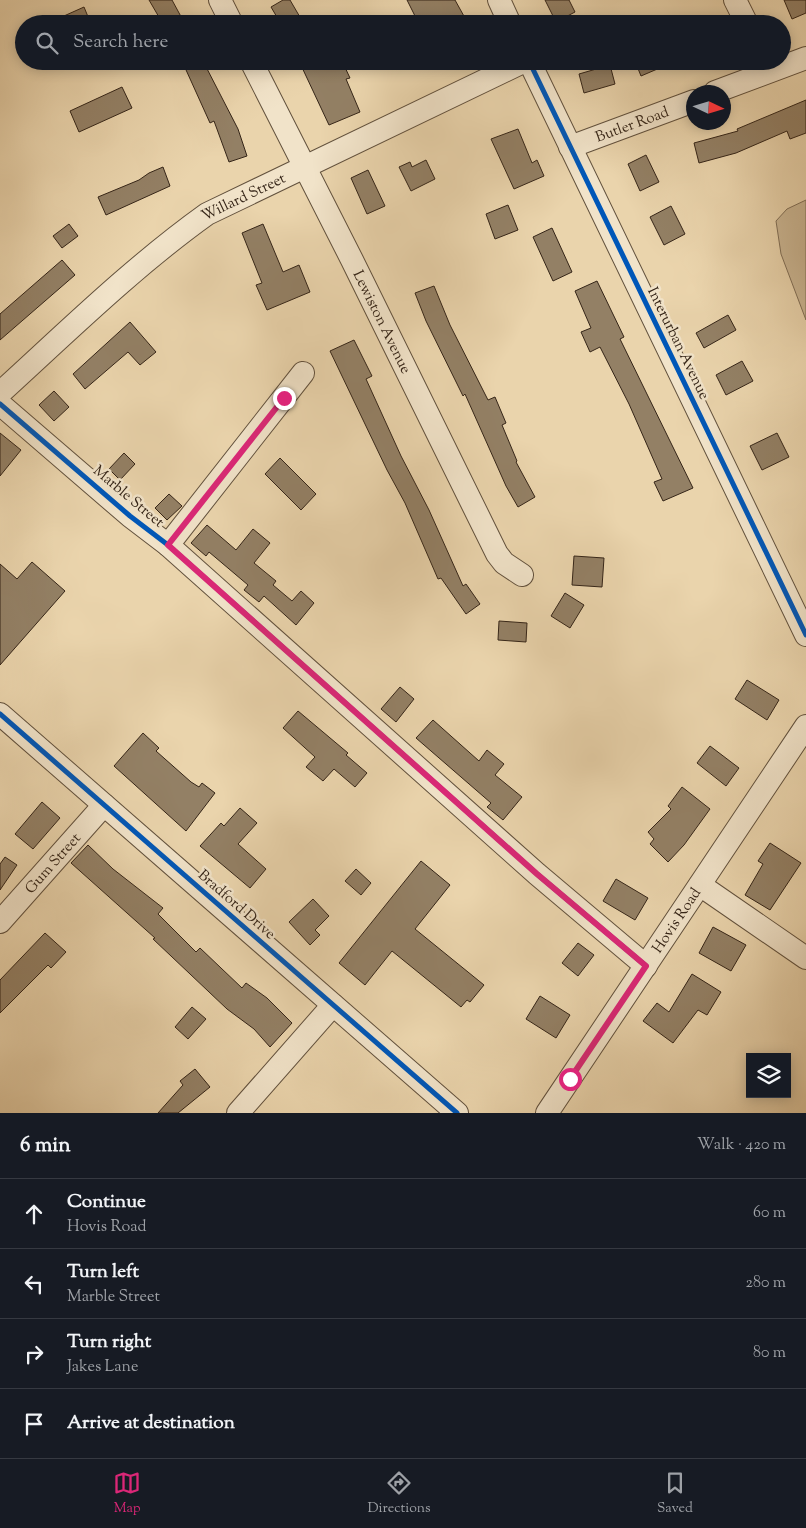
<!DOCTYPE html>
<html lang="en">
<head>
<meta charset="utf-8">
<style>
  body { margin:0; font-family:"Sorts Mill Goudy",serif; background:#20242c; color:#f1f3f6 }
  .controls { position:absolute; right:15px; bottom:15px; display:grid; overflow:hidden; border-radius:0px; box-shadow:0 2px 12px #0003 }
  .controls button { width:45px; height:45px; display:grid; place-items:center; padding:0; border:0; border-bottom:1px solid #363941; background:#171b24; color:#f1f3f6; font:25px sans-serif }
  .compass { position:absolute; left:686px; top:85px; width:45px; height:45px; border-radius:50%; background:#171b24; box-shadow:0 2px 12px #0003; rotate:94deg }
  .stop { position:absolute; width:15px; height:15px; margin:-11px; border:4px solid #db2777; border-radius:50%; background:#fff }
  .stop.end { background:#db2777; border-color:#fff; box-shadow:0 1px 5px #0008 }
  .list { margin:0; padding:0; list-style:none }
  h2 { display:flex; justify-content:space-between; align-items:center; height:65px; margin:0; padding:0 20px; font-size:21px }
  h2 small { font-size:16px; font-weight:400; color:#9ea1a6 }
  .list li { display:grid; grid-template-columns:32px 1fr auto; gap:15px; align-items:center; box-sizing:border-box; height:70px; padding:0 20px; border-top:1px solid #363941 }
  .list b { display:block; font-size:19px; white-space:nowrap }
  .list p { margin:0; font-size:16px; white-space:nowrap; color:#9ea1a6 }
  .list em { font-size:16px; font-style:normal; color:#9ea1a6 }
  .icon { flex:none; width:28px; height:28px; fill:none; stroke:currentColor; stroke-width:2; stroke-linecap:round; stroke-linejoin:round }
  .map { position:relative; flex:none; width:806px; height:1113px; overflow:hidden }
  .search { position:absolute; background:#171b24; box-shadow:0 2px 12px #0003; left:15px; right:15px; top:15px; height:55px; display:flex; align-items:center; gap:12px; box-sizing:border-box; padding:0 18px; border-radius:28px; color:#9ea1a6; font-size:19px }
  .sheet { height:345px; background:#171b24 }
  nav { display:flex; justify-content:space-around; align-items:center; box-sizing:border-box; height:70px; border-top:1px solid #363941; background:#171b24; font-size:14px; color:#9ea1a6 }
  nav a { display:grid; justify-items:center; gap:2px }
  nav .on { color:#db2777 }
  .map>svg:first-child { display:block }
  .green { fill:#cbb693; stroke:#806e56 }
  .building { fill:#938065; stroke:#352518 }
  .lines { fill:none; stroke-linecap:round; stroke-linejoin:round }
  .minor-casing { stroke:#62513d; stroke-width:24 }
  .minor { stroke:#f1e3c9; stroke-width:22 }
  .cycleway-casing { stroke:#f1e3c9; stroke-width:8 }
  .cycleway { stroke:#0057b8; stroke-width:5 }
  .route { stroke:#db2777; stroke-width:6 }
  .labels { text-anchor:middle; stroke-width:5; stroke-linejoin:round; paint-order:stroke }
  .street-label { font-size:15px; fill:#352518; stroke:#f1e3c9 }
</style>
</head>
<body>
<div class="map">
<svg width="806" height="1113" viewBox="0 0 806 1113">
  <rect width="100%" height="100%" fill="#ead4ac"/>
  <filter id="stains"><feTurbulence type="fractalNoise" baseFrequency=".004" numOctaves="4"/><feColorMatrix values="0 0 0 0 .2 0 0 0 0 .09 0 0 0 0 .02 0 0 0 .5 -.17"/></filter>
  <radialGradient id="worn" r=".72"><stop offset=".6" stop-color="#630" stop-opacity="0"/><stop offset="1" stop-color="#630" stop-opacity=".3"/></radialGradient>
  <path class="green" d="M806 200V320L781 254 776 221 787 209Z"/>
  <path class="building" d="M149 0H172L185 24H163Z
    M283 0H290L304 24H281L271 7Z
    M407 0H455L465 18 454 24H419Z
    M545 0H569L575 12 556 22Z
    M784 0H806V13L792 19Z
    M84 7 91 24H46Z
    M182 61H203L238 129 247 156 229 162 214 121 210 123Z
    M299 61H342L350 78 346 79 360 112 329 125Z
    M635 61H676L641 76Z
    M610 65 615 84 584 93 579 74Z
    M122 87 132 108 79 132 70 111Z
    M806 100V133L790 139 787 131 736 153 699 163 694 143 738 131 737 129Z
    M518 129 532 163 537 160 544 176 514 189 491 139Z
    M646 155 659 182 640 191 628 164Z
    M426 160 435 179 411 191 399 167 410 162 412 167Z
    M163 167 170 186 106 215 98 197 139 180 149 173Z
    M368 170 385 206 367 214 351 178Z
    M508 205 518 230 495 239 486 214Z
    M671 206 685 234 664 245 650 217Z
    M69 224 78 236 62 248 53 236Z
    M263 224 283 272 299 265 310 292 267 310 256 285 262 283 242 233Z
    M552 228 572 272 553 281 533 237Z
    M62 260 75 275 0 340V314Z
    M597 281 624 337 620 339 693 488 663 501 654 482 662 479 629 404 600 347 590 352 581 332 591 328 575 291Z
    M434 286 450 325 488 400 495 397 506 423 502 425 517 461 516 462 535 497 518 507 506 486 465 394 463 396 426 321 415 293Z
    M728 315 736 330 704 348 696 333Z
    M130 322 156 352 140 365 128 352 85 389 73 374Z
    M354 340 372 376 366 379 401 456 429 510 463 586 466 584 480 604 466 614 441 578 438 579 405 503 387 470 330 351Z
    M742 361 753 381 726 395 716 375Z
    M54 391 69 407 54 421 39 405Z
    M0 433 21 450 0 476Z
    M777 433 789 457 762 470 750 446Z
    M124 453 135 464 120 480 109 469Z
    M280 458 316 494 301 510 265 474Z
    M169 494 182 506 167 520 155 508Z
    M207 525 236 550 253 529 270 543 254 563 276 581 273 585 292 601 301 591 314 603 296 625 264 596 259 602 244 590 248 585 209 552 206 556 191 543Z
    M574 556 604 558 602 587 572 585Z
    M32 562 65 591 0 665V564L17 579Z
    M565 593 584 605 570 628 551 616Z
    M499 621 527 623 526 642 498 640Z
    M747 680 779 700 767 720 735 699Z
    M400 687 414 699 396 722 381 709Z
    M298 711 348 753 346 755 367 773 355 787 334 769 323 781 306 767 315 757 283 728Z
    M433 720 479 761 487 750 504 764 495 775 522 797 503 820 487 807 491 803 416 738Z
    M143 733 159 748 156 751 191 782 199 787 202 783 215 793 186 831 114 766Z
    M710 746 739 768 726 786 697 763Z
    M682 787 710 809 684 845 668 862 650 844 654 839 648 832 671 809 668 806Z
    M42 802 60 818 33 849 15 834Z
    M240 808 257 823 238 844 266 869 250 888 200 846 221 823 224 826Z
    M770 843 801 863 770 910 745 895 763 864 758 861Z
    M88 845 113 869 163 908 158 914 196 952 200 948 242 988 246 983 267 998 292 1023 270 1047 254 1029 227 1009 153 939 155 938 71 863Z
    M5 857 17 865 0 890V864Z
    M421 861 450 885 415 929 484 985 470 1002 467 1000 461 1007 392 951 365 985 339 963Z
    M356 869 371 883 361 895 345 881Z
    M616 879 648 898 635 920 603 901Z
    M313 899 329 916 315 930 320 935 310 945 289 922Z
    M713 927 746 945 731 971 699 953Z
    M45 933 66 952 51 968 48 965 0 1013V980Z
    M578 943 594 955 578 976 562 963Z
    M692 974 721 992 707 1015 698 1010 673 1043 643 1021 657 1003 669 1012Z
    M540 996 570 1015 556 1038 526 1019Z
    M192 1007 206 1019 188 1039 175 1027Z
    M195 1069 210 1087 178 1113H158L183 1085 180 1081Z"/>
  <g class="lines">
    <defs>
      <g id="minor">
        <path d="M220 0 232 24"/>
        <path d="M499 0 510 24"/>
        <path d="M735 0 747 24"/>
        <path id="s1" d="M251 61 352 260 497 554 504 563 522 575"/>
        <path d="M529 61 806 635"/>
        <path d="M715 92 806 58"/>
        <path id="s2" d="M570 147 694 101"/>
        <path id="s3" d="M0 393C67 332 133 267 207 214L525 61"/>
        <path d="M0 404 130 516 168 545 537 874 646 966"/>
        <path d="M168 545 303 373"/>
        <path d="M0 714 457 1113"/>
        <path d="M700 885 806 958"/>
        <path id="s4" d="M0 922 104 805"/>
        <path d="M238 1113 333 1005"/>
        <path id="s5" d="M547 1113 806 726"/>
      </g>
    </defs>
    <use href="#minor" class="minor-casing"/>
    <use href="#minor" class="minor"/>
    <defs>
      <path id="cycleway" d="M529 61 806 635
        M0 404 130 516 168 545 537 874 646 966
        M0 714 457 1113"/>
    </defs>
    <use href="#cycleway" class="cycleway-casing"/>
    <use href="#cycleway" class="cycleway"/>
  </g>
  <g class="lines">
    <path class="route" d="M284 398 168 545 537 874 646 966 570 1079"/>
  </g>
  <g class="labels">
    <g class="street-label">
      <text dy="5" stroke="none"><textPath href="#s2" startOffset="66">Butler Road</textPath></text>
      <text dy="5" stroke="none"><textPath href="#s3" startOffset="314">Willard Street</textPath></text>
      <text dy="5" stroke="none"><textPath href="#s1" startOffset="292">Lewiston Avenue</textPath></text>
      <text transform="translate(679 343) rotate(64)" y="5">Interurban Avenue</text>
      <text transform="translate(129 496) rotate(40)" y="5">Marble Street</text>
      <text dy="5" stroke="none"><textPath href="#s4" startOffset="79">Gum Street</textPath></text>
      <text transform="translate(237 904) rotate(41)" y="5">Bradford Drive</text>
      <text dy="5" stroke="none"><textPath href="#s5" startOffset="232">Hovis Road</textPath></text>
    </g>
  </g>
  <rect width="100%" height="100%" filter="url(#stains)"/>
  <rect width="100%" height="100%" fill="url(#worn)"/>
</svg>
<div class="controls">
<button><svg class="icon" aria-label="layers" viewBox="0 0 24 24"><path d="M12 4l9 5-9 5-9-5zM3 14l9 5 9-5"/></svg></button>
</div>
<svg class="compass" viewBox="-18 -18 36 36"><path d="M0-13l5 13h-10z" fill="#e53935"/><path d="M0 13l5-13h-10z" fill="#9ea1a6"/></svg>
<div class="stop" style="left:570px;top:1079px"></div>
<div class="stop end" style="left:284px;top:398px"></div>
<div class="search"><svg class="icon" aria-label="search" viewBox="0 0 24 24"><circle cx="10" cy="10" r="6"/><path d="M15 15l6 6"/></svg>Search here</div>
</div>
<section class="sheet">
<h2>6 min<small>Walk · 420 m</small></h2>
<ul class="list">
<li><svg class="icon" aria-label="ahead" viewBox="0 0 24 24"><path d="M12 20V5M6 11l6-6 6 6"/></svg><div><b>Continue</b><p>Hovis Road</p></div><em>60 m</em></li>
<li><svg class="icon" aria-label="left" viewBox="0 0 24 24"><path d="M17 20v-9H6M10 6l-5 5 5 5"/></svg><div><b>Turn left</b><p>Marble Street</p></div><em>280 m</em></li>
<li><svg class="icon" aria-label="right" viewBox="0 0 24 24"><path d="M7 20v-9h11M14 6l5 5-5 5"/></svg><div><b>Turn right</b><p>Jakes Lane</p></div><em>80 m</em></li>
<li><svg class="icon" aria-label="arrive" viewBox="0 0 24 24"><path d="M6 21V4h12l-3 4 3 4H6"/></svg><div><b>Arrive at destination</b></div></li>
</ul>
</section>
<nav>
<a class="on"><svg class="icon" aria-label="map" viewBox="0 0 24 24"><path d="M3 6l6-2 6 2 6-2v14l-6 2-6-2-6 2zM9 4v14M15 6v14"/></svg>Map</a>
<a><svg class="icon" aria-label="directions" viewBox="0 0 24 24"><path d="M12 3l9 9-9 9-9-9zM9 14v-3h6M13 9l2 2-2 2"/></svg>Directions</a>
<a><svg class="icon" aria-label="saved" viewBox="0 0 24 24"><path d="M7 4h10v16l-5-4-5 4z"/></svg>Saved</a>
</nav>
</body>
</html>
